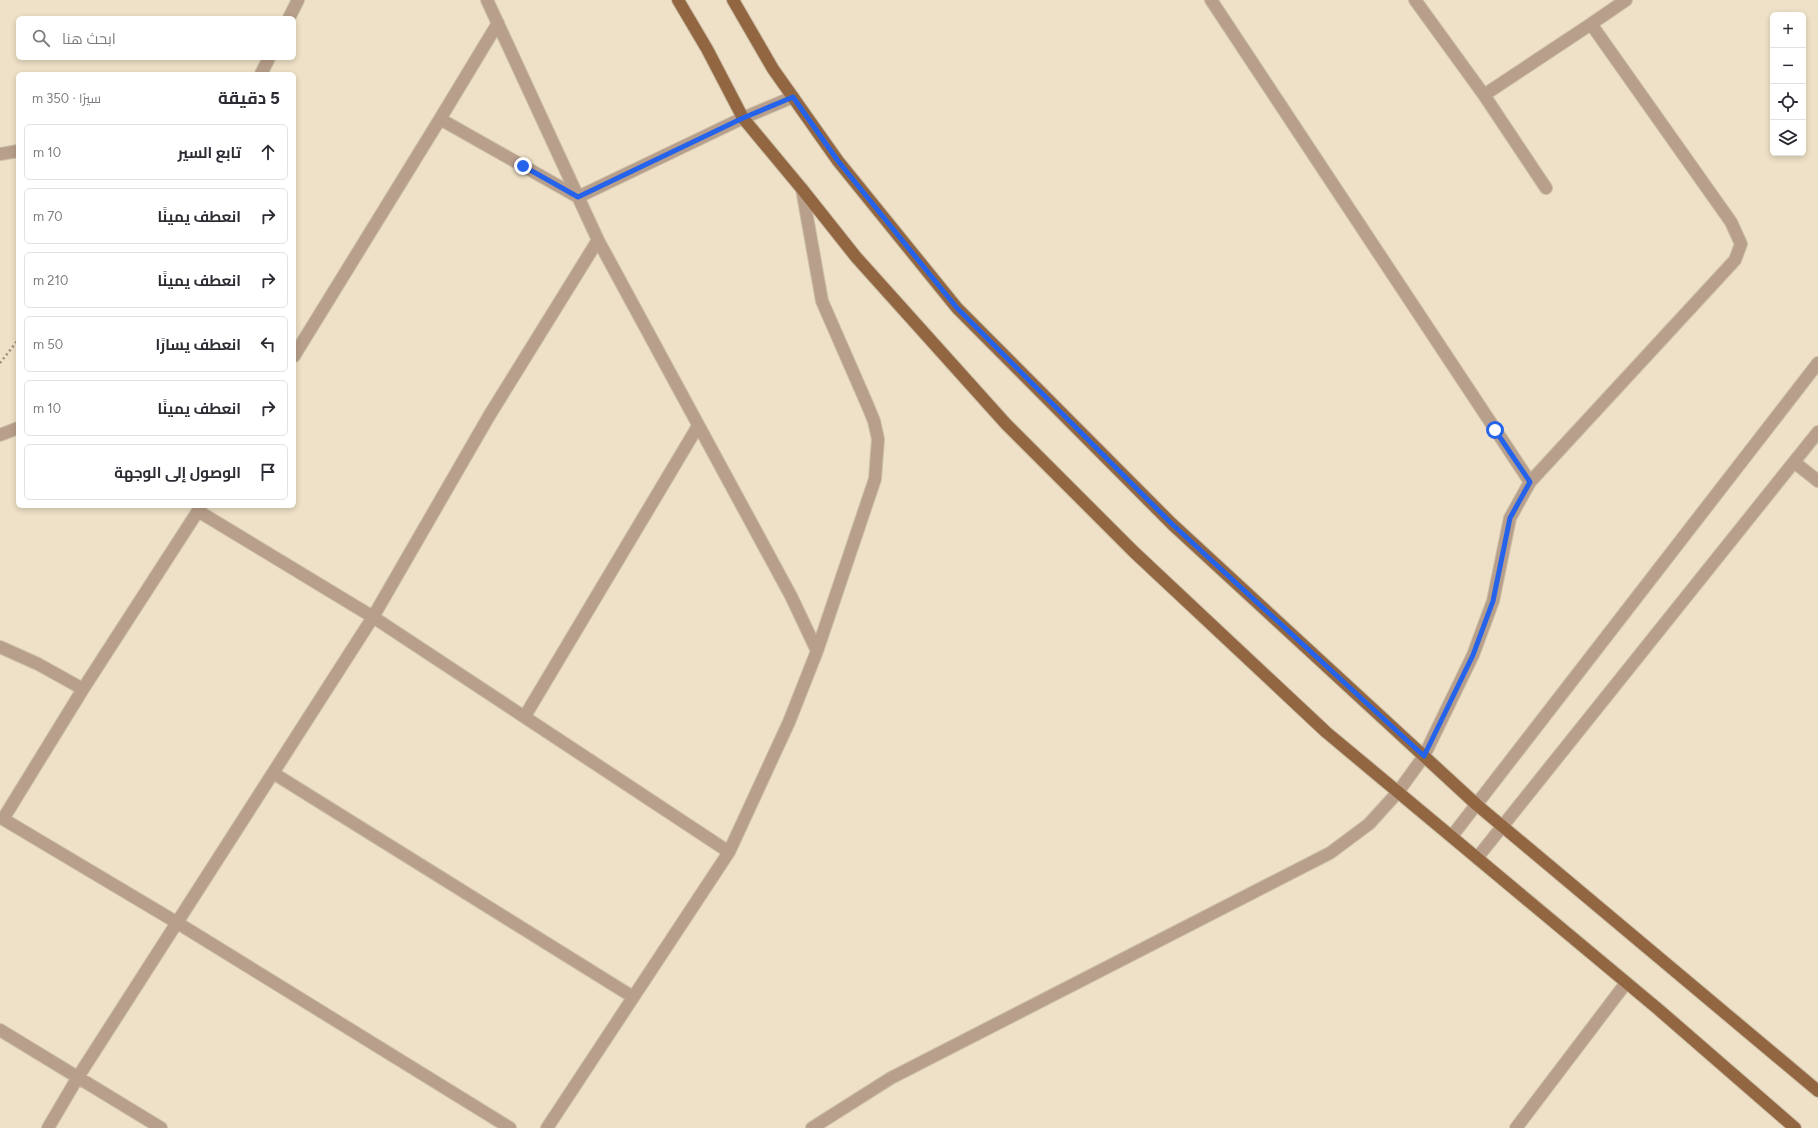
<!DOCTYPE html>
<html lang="ar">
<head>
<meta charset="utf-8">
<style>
  body { margin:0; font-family:Figtree,Cairo,sans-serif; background:#f2f2f3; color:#2b2b33; direction:rtl }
  .controls { position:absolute; right:12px; top:12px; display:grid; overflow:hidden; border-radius:6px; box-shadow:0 2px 6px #0003 }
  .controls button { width:36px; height:36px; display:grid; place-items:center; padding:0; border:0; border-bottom:1px solid #e1e1e2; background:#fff; color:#2b2b33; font:20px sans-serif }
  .stop { position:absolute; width:12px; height:12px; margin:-9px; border:3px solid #2563eb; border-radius:50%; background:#fff }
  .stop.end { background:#2563eb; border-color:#fff; box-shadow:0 1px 4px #0008 }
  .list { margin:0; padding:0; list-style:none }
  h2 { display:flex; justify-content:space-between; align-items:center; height:52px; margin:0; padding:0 16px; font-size:17px }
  h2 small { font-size:13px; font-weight:400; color:#7c7c81 }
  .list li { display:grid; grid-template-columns:26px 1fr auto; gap:12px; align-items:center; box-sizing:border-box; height:56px; margin:0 8px 8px; padding:0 8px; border:1px solid #e1e1e2; border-radius:6px }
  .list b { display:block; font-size:15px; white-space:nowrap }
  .list em { font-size:13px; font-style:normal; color:#7c7c81 }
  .icon { flex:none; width:22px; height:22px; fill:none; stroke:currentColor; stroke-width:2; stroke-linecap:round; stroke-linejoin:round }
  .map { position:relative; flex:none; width:1818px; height:1128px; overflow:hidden; direction:ltr }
  .search { position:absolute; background:#fff; box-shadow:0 2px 6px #0003; left:16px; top:16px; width:280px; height:44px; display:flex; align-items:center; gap:10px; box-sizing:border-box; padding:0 14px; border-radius:6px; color:#7c7c81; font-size:15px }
  .panel { position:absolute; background:#fff; box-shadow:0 2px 6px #0003; left:16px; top:72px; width:280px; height:436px; border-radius:6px; direction:rtl }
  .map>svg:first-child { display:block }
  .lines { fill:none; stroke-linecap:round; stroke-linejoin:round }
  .minor-casing { stroke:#ccbfa8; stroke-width:14 }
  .major-casing { stroke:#ccbfa8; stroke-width:14 }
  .path { stroke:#998f7c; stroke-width:2.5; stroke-dasharray:2 3; stroke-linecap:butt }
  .minor { stroke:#b89f8c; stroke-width:12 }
  .major { stroke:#926641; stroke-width:12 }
  .route { stroke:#2563eb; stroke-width:5 }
</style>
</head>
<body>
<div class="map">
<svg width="1818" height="1128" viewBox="0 0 1818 1128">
  <rect width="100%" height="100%" fill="#efe1c7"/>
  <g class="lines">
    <defs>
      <path id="minor" d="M487 0 598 240 791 596 817 651 789 722 729 852 547 1128
        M1211 0 1530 482
        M1415 0 1484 95
        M289 18 298 0
        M1591 24 1626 0
        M261 74 269 58
        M440 119 578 197 743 118 793 97
        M0 154 18 151
        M802 189 822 301 867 404 874 421 878 439 875 479 817 651
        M294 356 440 119 498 23
        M0 435 18 428
        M1794 462 1818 481
        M201 506 198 511 373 617 729 852
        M0 647 38 664 83 689 198 511
        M83 689 3 819 176 922 510 1128
        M525 716 698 426
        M273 773 633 997
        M1452 836 1818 363
        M1477 858 1818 432
        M0 1030 161 1128
        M48 1128 78 1077 373 617 489 416 598 240
        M812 1128 891 1078 1330 853 1369 824 1398 792 1424 756 1473 655 1493 601 1510 518 1530 482 1735 260 1741 244 1731 222 1591 24 1484 95 1546 188
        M1516 1128 1626 983"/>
      <path id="major" d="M678 0 707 49 743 118 802 189 856 257 1006 424 1134 552 1326 732 1658 1009 1795 1128
        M733 0 773 69 838 161 957 308 1172 524 1477 805 1818 1091"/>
    </defs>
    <use href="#minor" class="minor-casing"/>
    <use href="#major" class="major-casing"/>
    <path class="path" d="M0 363 18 340"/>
    <use href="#minor" class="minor"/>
    <use href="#major" class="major"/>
  </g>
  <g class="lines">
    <path class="route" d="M523 166 578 197 743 118 793 97 838 161 957 308 1172 524 1424 756 1473 655 1493 601 1510 518 1530 482 1495 430"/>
  </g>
</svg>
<div class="controls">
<button>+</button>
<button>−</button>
<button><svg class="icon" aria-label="locate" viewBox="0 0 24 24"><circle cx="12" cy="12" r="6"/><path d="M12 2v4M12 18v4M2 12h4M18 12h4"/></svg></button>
<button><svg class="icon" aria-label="layers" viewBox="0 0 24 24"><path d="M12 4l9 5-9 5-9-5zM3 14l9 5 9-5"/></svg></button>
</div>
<div class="stop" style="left:1495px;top:430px"></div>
<div class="stop end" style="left:523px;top:166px"></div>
<div class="search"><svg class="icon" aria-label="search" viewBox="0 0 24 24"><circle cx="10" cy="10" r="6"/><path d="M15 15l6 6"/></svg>ابحث هنا</div>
<section class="panel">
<h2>5 دقيقة<small>سيرًا · 350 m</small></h2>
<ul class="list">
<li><svg class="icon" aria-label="ahead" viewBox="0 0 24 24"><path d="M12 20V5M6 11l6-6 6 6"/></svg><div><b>تابع السير</b></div><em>10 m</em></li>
<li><svg class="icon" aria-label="right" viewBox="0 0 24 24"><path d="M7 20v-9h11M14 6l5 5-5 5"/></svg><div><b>انعطف يمينًا</b></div><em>70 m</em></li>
<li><svg class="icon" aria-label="right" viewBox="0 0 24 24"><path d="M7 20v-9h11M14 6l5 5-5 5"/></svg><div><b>انعطف يمينًا</b></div><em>210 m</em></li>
<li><svg class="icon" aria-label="left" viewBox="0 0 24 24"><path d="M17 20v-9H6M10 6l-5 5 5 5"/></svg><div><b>انعطف يسارًا</b></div><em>50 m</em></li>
<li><svg class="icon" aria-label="right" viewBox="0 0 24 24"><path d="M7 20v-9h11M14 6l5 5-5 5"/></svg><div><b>انعطف يمينًا</b></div><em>10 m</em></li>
<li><svg class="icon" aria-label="arrive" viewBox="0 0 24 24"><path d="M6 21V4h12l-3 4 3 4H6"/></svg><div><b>الوصول إلى الوجهة</b></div></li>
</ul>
</section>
</div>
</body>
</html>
